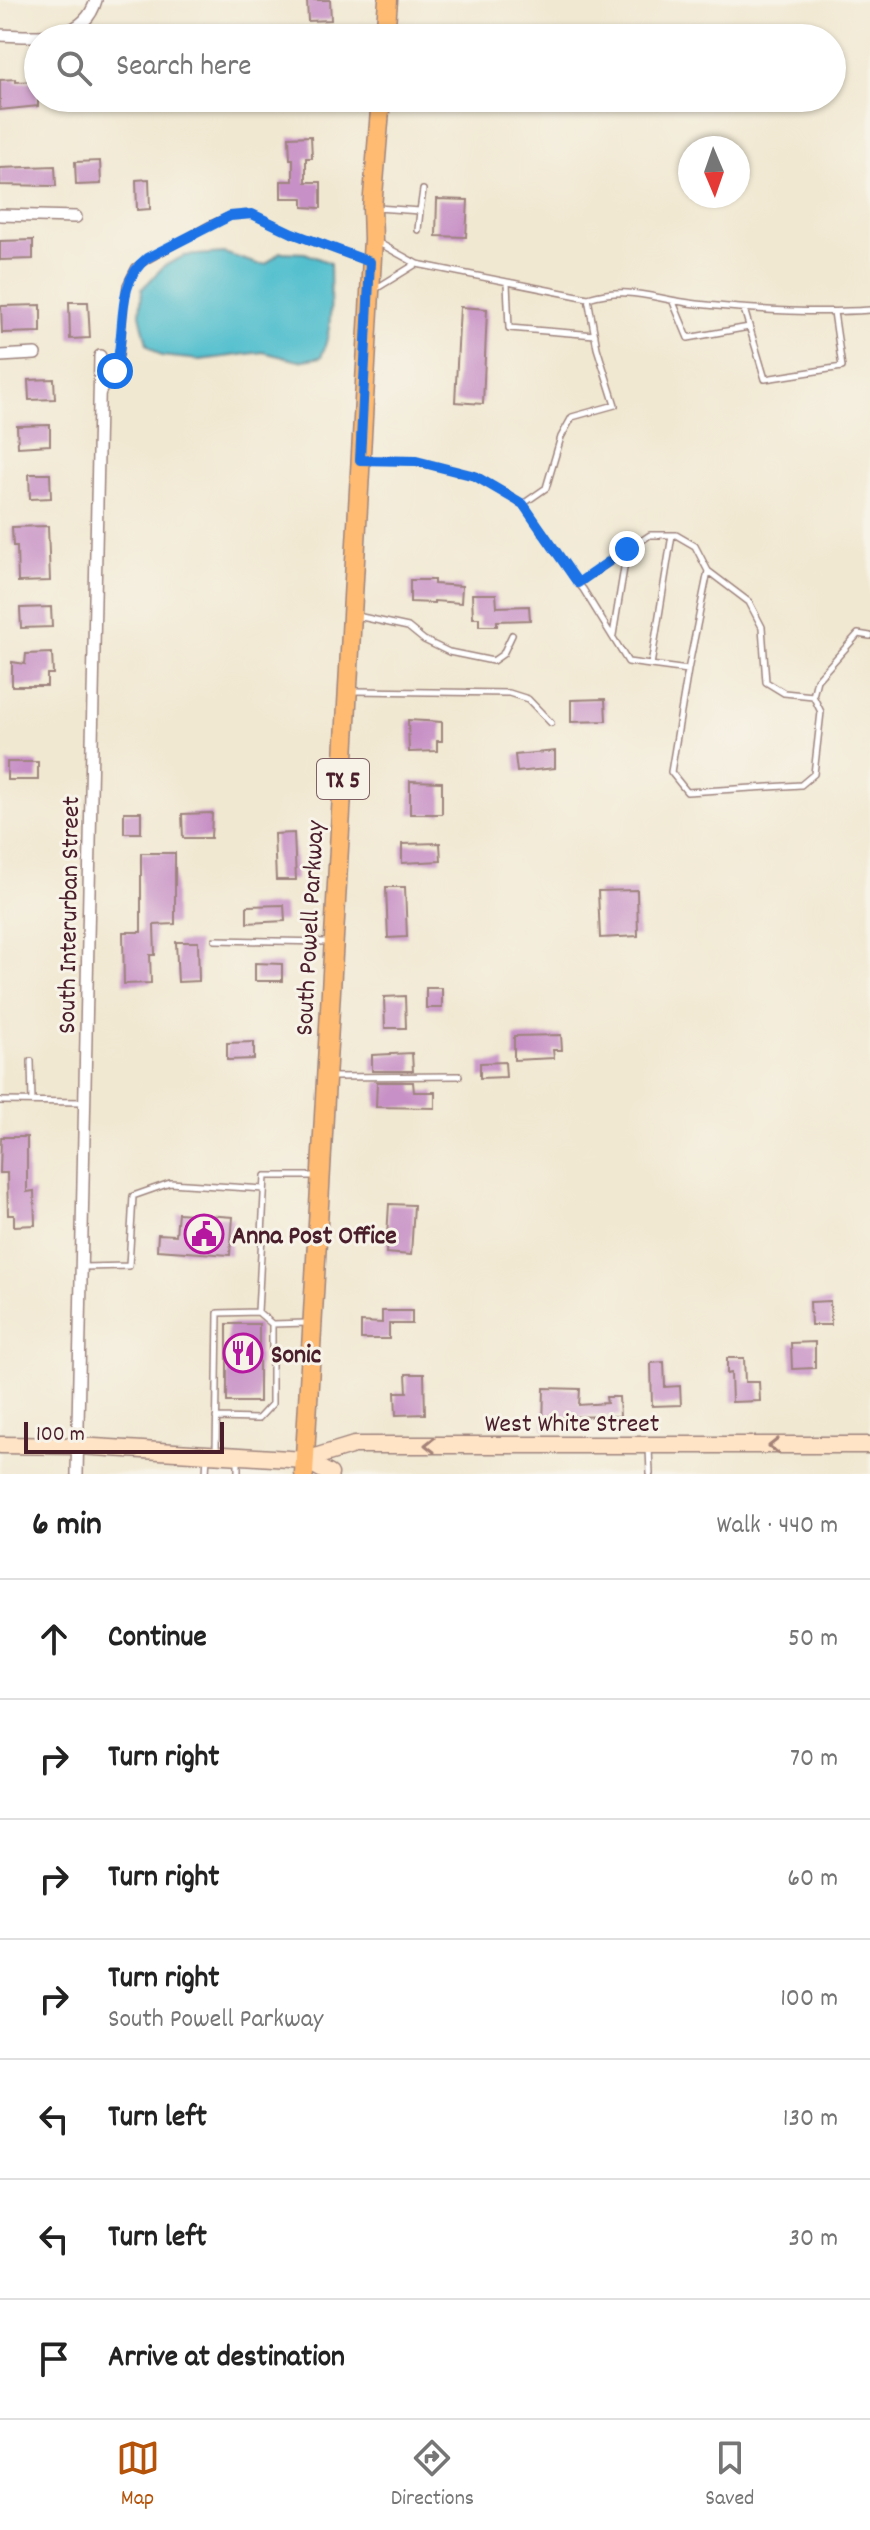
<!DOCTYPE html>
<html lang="en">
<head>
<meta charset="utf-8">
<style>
  body { margin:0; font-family:Dekko,sans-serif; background:#f2f2f2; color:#222 }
  .compass { position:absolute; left:678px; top:136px; width:72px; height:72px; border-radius:50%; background:#fff; box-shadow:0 2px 6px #0004; rotate:178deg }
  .scale { position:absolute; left:24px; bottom:20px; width:200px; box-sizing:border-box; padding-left:8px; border:4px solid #4a1f2b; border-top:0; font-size:22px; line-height:28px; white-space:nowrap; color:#4a1f2b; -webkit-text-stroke:6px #f7f3e8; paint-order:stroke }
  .stop { position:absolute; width:24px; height:24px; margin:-18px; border:6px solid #1a73e8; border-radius:50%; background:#fff }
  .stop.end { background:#1a73e8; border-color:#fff; box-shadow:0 2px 8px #0008 }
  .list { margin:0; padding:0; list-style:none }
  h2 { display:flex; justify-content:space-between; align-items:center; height:104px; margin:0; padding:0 32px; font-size:34px }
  h2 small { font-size:26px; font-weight:400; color:#767676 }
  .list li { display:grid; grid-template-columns:52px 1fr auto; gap:24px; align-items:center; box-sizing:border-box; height:120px; padding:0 32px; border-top:2px solid #e0e0e0 }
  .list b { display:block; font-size:30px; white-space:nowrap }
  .list p { margin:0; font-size:26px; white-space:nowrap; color:#767676 }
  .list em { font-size:26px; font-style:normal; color:#767676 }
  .icon { flex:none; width:44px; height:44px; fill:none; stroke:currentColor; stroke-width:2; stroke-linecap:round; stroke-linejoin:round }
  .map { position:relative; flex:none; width:870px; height:1474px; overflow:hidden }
  .search { position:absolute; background:#fff; box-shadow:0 2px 6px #0004; left:24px; right:24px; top:24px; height:88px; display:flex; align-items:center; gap:20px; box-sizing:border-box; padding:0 28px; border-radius:44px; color:#767676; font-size:30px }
  .sheet { height:944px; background:#fff }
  nav { display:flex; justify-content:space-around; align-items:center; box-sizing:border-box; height:112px; border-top:2px solid #e0e0e0; background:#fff; font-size:22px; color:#767676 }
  nav a { display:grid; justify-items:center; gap:4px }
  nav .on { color:#b45309 }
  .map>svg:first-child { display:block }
  .water { fill:#53bfce; stroke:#4e6f7c; stroke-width:2 }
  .building { fill:#c790c6 }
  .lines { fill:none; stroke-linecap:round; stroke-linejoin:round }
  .lane-casing { stroke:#9e847e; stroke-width:8 }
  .street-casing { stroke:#9e847e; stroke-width:14 }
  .secondary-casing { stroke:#9e847e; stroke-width:19 }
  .primary-casing { stroke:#9e847e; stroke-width:21 }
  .lane { stroke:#fff; stroke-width:5 }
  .street { stroke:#fff; stroke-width:11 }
  .secondary { stroke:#ffe4c6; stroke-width:16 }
  .primary { stroke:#febb71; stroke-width:18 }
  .oneway { stroke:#a48278 }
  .route { stroke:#1a73e8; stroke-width:10 }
  .labels { text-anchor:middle; stroke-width:6; stroke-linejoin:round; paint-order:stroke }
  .shield { fill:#f7f3e8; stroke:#7e5f64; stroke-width:2 }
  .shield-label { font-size:24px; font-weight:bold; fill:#4a1f2b }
  .street-label { font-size:26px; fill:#4a1f2b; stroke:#f7f3e8 }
  .poi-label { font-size:26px; font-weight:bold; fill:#4a1f2b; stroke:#f7f3e8; text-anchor:start }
</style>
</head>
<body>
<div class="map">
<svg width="870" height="1474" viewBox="0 0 870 1474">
  <rect width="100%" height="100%" fill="#f7f3e8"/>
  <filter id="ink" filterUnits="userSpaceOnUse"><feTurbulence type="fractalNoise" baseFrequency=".0125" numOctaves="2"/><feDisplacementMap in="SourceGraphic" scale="16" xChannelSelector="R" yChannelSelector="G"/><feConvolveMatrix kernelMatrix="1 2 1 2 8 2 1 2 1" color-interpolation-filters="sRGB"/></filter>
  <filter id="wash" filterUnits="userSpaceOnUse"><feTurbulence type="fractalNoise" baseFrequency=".006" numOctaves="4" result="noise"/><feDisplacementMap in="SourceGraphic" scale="32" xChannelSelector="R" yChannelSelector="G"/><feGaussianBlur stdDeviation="1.8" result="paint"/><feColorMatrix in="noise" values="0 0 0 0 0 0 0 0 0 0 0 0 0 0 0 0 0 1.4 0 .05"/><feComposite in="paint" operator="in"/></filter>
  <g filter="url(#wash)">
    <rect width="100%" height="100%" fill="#f1e8d1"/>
    <path class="water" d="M280 252 305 253 330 263C330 294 334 328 321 357L299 361 263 352 200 360 161 356 147 344 140 314 142 289 164 266 184 256 224 253 257 264H266Z"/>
    <g id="blocks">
      <path class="building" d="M307 0H330L331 20 308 21Z
        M16 79V82L38 81V106L0 110V80Z
        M311 136 312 158H306V182H321V208L303 207V198H281V181H293V159H290L289 137Z
        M100 161 101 184 76 185 75 162Z
        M55 166 56 186 0 185V168Z
        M149 179 150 209 137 210 136 180Z
        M437 199 468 200 466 237 436 236Z
        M33 240V259L0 260V241Z
        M69 302H88L90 338 70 339Z
        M41 305V332L2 333 1 306Z
        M460 307 487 309 483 404 455 402Z
        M54 379 55 399 29 400 28 380Z
        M50 425V445L18 447 17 426Z
        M29 474H50L51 498 30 499Z
        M48 526 50 581 18 582 17 546H13L12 527Z
        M410 580H434V584L462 586 461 603 434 601V603L410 602Z
        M472 594H496L497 607 529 606 530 620 497 621V626H479V618H473Z
        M51 607 52 627 21 628 20 608Z
        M52 653 53 674H47V686H12V662L25 664 26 654Z
        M605 699 606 721 571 722V700Z
        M408 720 442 722V741H437V751L409 752Z
        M555 751V768L517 772 515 755Z
        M7 762H38V780H7Z
        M410 781 442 782V814H410Z
        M124 812H141V833H124Z
        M212 813 211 838H183L182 814Z
        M294 833 296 880H276L274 834Z
        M440 843 441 861 402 863V844Z
        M141 853H175V924L154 925 155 955H150L151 983 124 984 123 932H141Z
        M386 887H405L407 937 388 938Z
        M637 890 638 936 600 938 598 891Z
        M284 905 285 921 247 923V906Z
        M176 942H198L199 981 178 982Z
        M255 963 282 964V981H255Z
        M426 988H442V1008H426Z
        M405 996 406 1028H385L384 997Z
        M561 1035 562 1050H553L554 1058 514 1060V1036Z
        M254 1042V1059L227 1060V1043Z
        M412 1053 413 1071H372V1055Z
        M505 1062 506 1077 480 1078V1063Z
        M377 1082H413L414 1092H435V1108L376 1107Z
        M1 1137H27V1192L34 1191 35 1225 14 1226V1215H8L7 1173H0Z
        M389 1204 414 1205 411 1255 386 1253Z
        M178 1213 233 1217 230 1255 157 1250 158 1234 176 1235Z
        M830 1301 831 1325H811L810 1302Z
        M382 1311H412V1324H389V1339H361V1322L382 1323Z
        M227 1324H259V1402H227Z
        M815 1342V1368L792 1369 791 1343Z
        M727 1358H744L745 1382H759L760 1401 732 1402 731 1373 727 1374Z
        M664 1362 665 1387 680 1386 681 1405 652 1406 651 1363Z
        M406 1374H424L425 1414 396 1415 395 1392H407Z
        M544 1388 580 1389 579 1405 607 1403 606 1397H619L620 1416 564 1417V1429H543Z"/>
    </g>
  </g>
  <g filter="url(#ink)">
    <use href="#blocks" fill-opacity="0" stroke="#9e847e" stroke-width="2"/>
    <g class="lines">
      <defs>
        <path id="lane" d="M377 208 420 211 418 230
          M420 211 423 190
          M379 243 417 264 588 298C633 285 654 300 697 304 754 310 812 314 870 310
          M507 283 509 328 595 335
          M377 288 416 264
          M673 302 688 338 749 327
          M744 309 765 379 842 367 834 312
          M102 394 115 371 120 355 126 285 135 267 209 225 230 216 252 214 292 233 369 262
          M365 460 416 461 475 476 523 504 578 583 583 589 628 662 688 670 671 772 687 792 801 785 814 774 821 712 813 696 784 693 766 682 762 627 749 602 708 571 695 546 676 535H650L578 583
          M523 504 546 488 561 437 572 417 615 405 597 348 588 298
          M357 616 408 627 424 640 449 652 493 661 503 654 512 635
          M613 635 627 550
          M651 665 672 535
          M688 670 708 571
          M354 691 509 693 528 699 551 723
          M813 696 817 680 858 634 870 636
          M215 940 328 942
          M31 1061 32 1102
          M331 1077 459 1076
          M0 1101 84 1102
          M83 1267 129 1266 133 1196 170 1183 264 1189
          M258 1312 265 1176H316
          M216 1418 258 1419 272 1404V1324
          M649 1447 650 1474
          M216 1453 218 1313 258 1312 272 1324 307 1323
          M206 1474 207 1455
          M238 1474V1459"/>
        <path id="street" d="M0 35C36 36 84 43 96 0
          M0 215 76 217
          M0 356 35 354
          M77 1474 100 356"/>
        <path id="secondary" d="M0 1445 78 1446 305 1460 354 1445H870
          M305 1460 330 1474"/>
        <path id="primary" d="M385 38 388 0
          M304 1474 373 239 372 208 381 98"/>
      </defs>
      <use href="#lane" class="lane-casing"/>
      <use href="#street" class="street-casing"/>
      <use href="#secondary" class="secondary-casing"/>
      <use href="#primary" class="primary-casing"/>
      <use href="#lane" class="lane"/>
      <use href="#street" class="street"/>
      <use href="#secondary" class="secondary"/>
      <use href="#primary" class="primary"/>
    </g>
    <defs><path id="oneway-chevron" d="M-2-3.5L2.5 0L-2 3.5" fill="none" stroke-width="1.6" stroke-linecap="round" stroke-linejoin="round" transform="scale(2)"/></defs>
    <g class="oneway">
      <use href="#oneway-chevron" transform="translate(430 1445) rotate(-180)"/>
      <use href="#oneway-chevron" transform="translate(774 1446) rotate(180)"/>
    </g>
  </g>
  <g class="lines" filter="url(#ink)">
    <path class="route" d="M115 371C127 334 114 283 147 258L230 216 252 214 292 233 370 262 360 460 416 461 475 476 523 504 578 583 627 549"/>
  </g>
  <defs>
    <symbol id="civic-ring" viewBox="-11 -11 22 22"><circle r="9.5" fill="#f7f3e8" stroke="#b5179e" stroke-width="1.5"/><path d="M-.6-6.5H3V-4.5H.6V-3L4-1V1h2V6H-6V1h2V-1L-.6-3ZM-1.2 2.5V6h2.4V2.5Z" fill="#b5179e"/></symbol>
    <symbol id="restaurant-ring" viewBox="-11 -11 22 22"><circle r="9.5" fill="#f7f3e8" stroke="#b5179e" stroke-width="1.5"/><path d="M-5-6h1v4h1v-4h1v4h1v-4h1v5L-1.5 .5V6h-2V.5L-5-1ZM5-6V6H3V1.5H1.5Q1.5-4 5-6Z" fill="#b5179e"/></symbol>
  </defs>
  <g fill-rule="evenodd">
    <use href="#civic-ring" x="182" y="1212" width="44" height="44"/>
    <use href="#restaurant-ring" x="221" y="1331" width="44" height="44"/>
  </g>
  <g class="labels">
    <rect class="shield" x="317" y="759" width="52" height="40" rx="6"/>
    <g class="shield-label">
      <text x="343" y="787">TX 5</text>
    </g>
    <g class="street-label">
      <text transform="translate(67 915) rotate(-89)" y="9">South Interurban Street</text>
      <text transform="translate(308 928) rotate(-87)" y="9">South Powell Parkway</text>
      <text x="572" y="1431">West White Street</text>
    </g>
    <g class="poi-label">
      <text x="232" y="1243">Anna Post Office</text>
      <text x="271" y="1362">Sonic</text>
    </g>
  </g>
</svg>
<svg class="compass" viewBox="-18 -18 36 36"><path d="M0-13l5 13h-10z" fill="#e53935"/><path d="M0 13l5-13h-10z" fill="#767676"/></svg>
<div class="scale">100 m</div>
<div class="stop" style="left:115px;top:371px"></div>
<div class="stop end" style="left:627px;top:549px"></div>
<div class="search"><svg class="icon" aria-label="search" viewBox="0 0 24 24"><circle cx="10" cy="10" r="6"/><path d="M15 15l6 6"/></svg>Search here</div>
</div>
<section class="sheet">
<h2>6 min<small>Walk · 440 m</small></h2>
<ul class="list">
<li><svg class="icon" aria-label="ahead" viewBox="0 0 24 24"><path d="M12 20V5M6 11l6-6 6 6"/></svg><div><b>Continue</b></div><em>50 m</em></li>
<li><svg class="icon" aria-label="right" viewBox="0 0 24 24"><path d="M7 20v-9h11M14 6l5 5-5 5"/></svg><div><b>Turn right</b></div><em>70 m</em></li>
<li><svg class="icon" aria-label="right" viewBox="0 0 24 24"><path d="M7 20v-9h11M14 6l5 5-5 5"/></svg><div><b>Turn right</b></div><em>60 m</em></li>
<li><svg class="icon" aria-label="right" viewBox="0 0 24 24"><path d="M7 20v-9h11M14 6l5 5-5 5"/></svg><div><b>Turn right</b><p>South Powell Parkway</p></div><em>100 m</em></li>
<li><svg class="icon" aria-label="left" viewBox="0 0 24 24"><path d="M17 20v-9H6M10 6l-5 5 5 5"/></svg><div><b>Turn left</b></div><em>130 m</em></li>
<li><svg class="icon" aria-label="left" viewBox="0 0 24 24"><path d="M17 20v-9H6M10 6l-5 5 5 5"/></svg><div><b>Turn left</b></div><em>30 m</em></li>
<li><svg class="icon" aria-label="arrive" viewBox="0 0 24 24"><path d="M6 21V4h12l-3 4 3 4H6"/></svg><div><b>Arrive at destination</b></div></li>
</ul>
</section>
<nav>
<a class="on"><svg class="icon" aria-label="map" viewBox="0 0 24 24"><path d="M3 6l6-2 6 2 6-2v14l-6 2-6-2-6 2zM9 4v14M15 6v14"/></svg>Map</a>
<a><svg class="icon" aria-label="directions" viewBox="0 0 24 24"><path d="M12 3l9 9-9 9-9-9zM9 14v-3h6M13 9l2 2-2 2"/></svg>Directions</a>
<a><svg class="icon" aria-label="saved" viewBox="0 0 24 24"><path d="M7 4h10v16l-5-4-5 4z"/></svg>Saved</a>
</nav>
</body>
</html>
